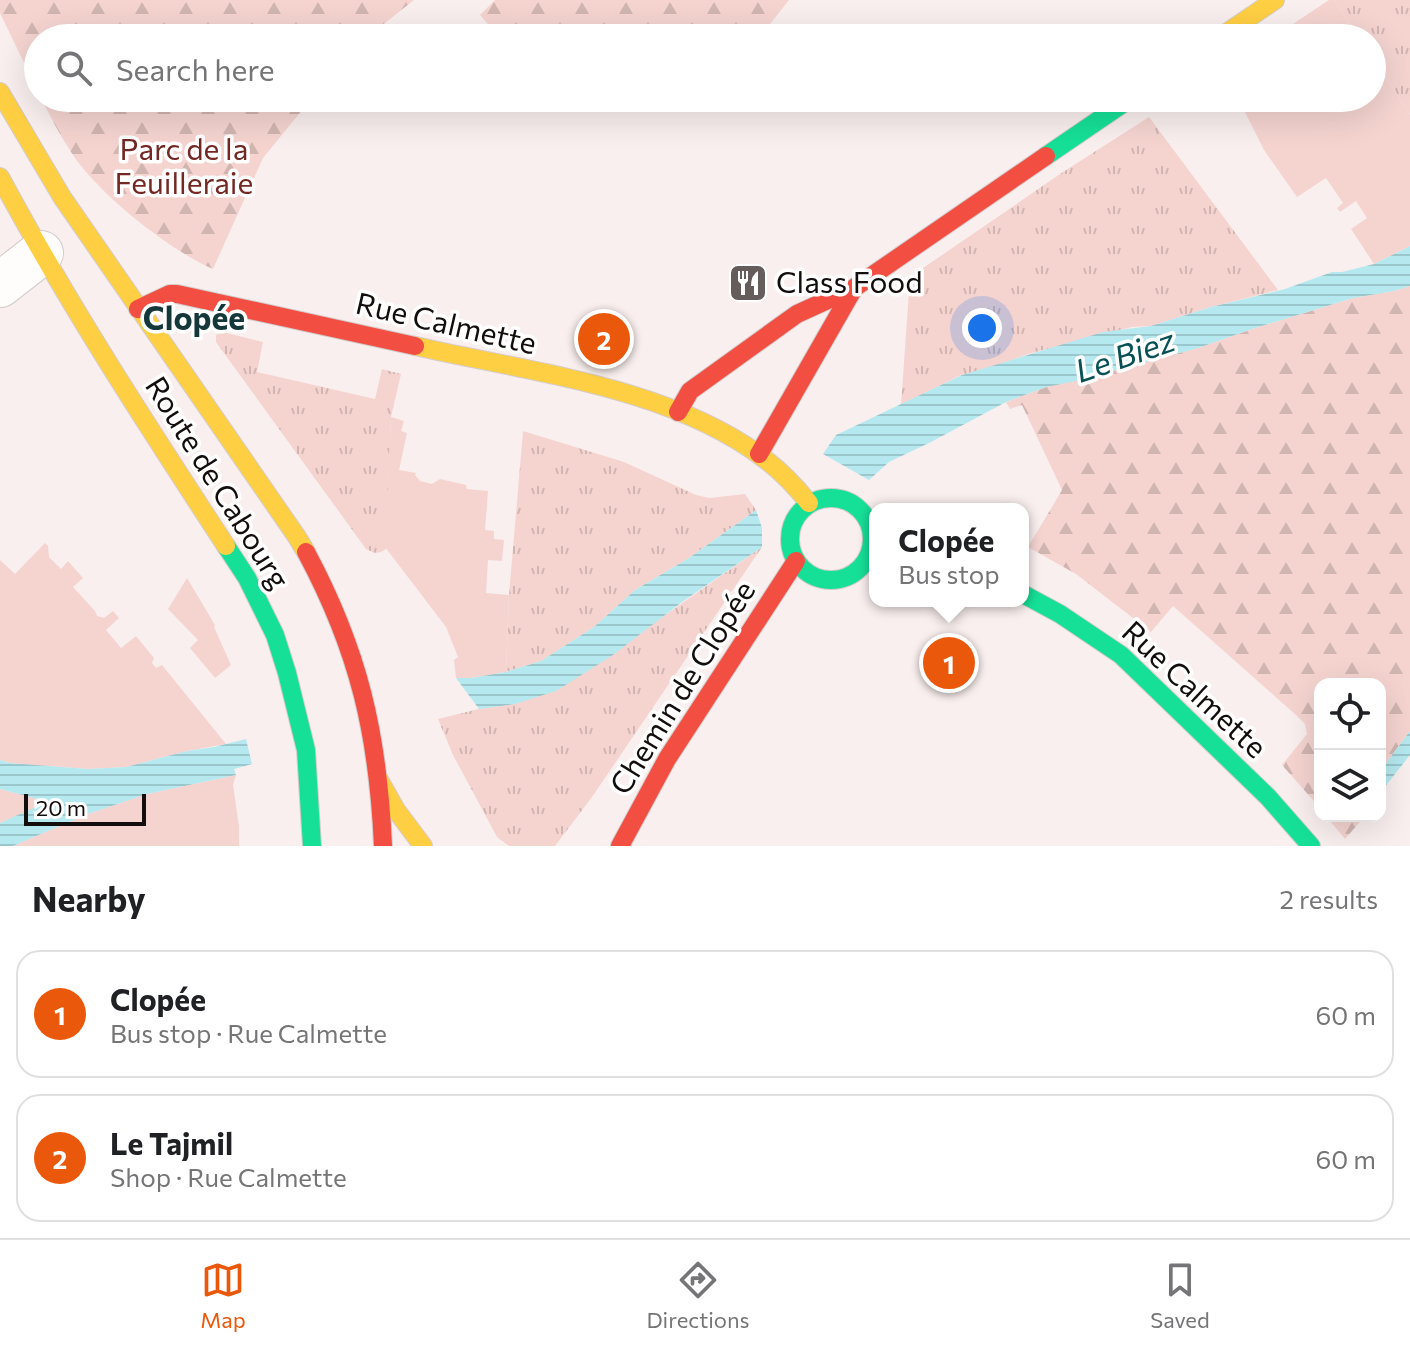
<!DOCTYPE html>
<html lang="en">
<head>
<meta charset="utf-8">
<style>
  body { margin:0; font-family:Commissioner,sans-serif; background:#f6f6f6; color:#202124 }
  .controls { position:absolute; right:24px; bottom:24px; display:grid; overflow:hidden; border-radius:16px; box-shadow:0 8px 32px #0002 }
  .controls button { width:72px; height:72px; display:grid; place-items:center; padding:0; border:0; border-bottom:2px solid #e0e0e0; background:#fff; color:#202124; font:40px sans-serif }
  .scale { position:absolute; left:24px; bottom:20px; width:122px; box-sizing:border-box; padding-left:8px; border:4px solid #130e0d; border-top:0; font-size:22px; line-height:28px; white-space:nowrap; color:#130e0d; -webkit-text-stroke:6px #fff; paint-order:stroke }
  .you { position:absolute; left:982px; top:328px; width:28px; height:28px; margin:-20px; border:6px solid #fff; border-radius:50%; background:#1a73e8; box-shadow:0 0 0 12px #1a73e833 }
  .badge { display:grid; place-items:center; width:52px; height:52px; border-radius:50%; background:#ea580c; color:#fff; font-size:26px; font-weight:700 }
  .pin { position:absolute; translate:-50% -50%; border:4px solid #fff; box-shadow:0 2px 8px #0006 }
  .popup { position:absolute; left:869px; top:503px; width:160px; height:104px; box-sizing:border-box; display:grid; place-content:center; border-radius:16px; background:#fff; filter:drop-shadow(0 2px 6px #0005); font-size:26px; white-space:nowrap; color:#757577 }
  .popup b { font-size:30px; color:#202124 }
  .popup::after { content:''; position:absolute; left:50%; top:100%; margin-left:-16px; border:16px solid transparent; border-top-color:#fff }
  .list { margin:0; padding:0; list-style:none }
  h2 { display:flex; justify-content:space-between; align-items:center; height:104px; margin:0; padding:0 32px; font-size:34px }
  h2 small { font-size:26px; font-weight:400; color:#757577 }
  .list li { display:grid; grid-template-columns:52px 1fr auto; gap:24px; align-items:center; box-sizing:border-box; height:128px; margin:0 16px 16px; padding:0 16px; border:2px solid #e0e0e0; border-radius:24px }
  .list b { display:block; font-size:30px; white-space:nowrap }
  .list p { margin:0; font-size:26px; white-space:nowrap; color:#757577 }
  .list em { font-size:26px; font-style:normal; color:#757577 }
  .icon { flex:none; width:44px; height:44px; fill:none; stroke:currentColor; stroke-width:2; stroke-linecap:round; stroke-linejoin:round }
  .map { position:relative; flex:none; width:1410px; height:846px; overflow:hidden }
  .search { position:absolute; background:#fff; box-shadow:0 8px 32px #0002; left:24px; right:24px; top:24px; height:88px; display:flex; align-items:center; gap:20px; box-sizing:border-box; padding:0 28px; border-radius:44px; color:#757577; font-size:30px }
  .sheet { height:392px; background:#fff }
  nav { display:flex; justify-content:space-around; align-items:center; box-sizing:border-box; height:112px; border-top:2px solid #e0e0e0; background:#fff; font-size:22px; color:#757577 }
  nav a { display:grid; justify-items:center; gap:4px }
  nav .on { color:#ea580c }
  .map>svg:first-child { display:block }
  .grass { fill:url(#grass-tufts) }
  .forest { fill:url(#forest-firs) }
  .garden { fill:#f5d4d0 }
  .water { fill:url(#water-rules) }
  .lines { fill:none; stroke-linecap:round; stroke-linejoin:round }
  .street-casing { stroke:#d3cccb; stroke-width:46 }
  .fast-casing { stroke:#d3cccb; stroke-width:20 }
  .slow-casing { stroke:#d3cccb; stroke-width:20 }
  .jam-casing { stroke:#d3cccb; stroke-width:20 }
  .street { stroke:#fefdfc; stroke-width:44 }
  .fast { stroke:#16e098; stroke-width:18 }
  .slow { stroke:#ffcf43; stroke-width:18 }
  .jam { stroke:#f24e42; stroke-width:18 }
  .labels { text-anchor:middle; stroke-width:7; stroke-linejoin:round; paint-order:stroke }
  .park-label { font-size:30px; fill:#742824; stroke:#fff }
  .poi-label { font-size:30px; fill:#130e0d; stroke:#fff; text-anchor:start }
  .street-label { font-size:30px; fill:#130e0d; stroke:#fff }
  .neighbourhood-label { font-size:32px; font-weight:bold; fill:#14373a; stroke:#fff }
  .water-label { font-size:32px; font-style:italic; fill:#065056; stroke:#fff }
</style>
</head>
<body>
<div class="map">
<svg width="1410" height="846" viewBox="0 0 1410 846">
  <defs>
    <pattern id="grass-tufts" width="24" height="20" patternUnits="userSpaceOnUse" patternTransform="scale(2)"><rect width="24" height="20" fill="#f5d4d0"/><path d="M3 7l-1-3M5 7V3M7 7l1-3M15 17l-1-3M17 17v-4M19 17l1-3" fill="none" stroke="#d1b5b1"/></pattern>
    <pattern id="forest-firs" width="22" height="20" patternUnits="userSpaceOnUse" patternTransform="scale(2)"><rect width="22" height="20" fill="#f5d4d0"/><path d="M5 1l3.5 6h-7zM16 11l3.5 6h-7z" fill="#d1b5b1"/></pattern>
    <pattern id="water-rules" width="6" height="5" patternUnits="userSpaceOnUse" patternTransform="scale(2)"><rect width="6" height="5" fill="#b5e9ef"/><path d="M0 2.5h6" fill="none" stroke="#9bc7cc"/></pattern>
  </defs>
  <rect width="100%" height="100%" fill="#f9efee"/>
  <path class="grass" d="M1334 0H1410V114L1372 57V38H1359Z
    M1149 117 1278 290 1211 307 1151 326 1132 327 1028 354 990 368 961 375 901 405 910 277 1063 172Z
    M222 332 263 342 257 372 375 399 382 369 401 374 391 417 386 549 381 552 375 553 366 549 216 342V335Z
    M523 431 624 462 696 495 709 498 745 494 756 510 689 558 635 590 594 627 541 661 506 672 509 595Z
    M762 547 592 797 555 846H509L497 837 453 755 438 719 479 709 515 704 658 620Z"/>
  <path class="forest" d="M0 0H414L366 38H38V92L0 13Z
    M495 0H789L759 38H500L480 15Z
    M41 98H312L263 158 213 269C169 250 97 193 71 152 60 135 50 116 41 98Z
    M550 98H645L558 108Z
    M1410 286V731L1380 771V684H1320V793L1316 796 1318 803 1320 802V808L1282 765 1307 734 1305 724 1297 716 1173 606 1151 632 1076 574 1028 547 1062 490 1022 405 1010 409 1006 402 1046 387 1198 348 1252 329 1353 298 1394 291Z
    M1326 816H1365L1345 839Z"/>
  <path class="garden" d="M1329 0H1334L1359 38H1272Z
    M1372 57 1410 114V246L1374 264 1351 229 1367 218 1356 201 1340 212 1337 208 1343 203 1326 178 1297 197 1264 150 1238 98H1372Z
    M391 417 404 421 401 431 407 433 399 470 416 473 415 475 420 481 432 484 440 479 466 485 467 489 488 491 485 530 494 531V539L504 540 502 561 488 560 486 593 509 595 506 672 471 678H456L454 660 458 657 446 627 385 547Z
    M45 543 48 546 49 557 61 569 68 561 83 578 73 587 95 611 97 616 104 618 113 611 119 618 106 630 121 648 136 636 154 658 152 663 156 668 162 665 226 744 187 751 126 767 88 769 10 763 0 760V560L15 574Z
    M187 578 215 625 214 627 231 665 215 678 190 648 198 640 168 609Z
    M236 775 233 785 239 826V846H13L85 815 147 794Z
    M0 789 37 799 41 806 0 823Z"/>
  <path class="water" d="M1410 246V286L1394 291 1353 298 1252 329 1198 348 1076 381 1046 387 1006 402 931 442 889 462 869 480 823 454 836 435 962 375 1103 332 1151 326 1211 307 1285 289 1332 272H1342L1374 264Z
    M756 510 762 528V547L682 602 613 655 556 691 515 704 479 709 456 678H471L506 672 541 661 594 627 635 590 689 558Z
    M1410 731V755L1380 793V771Z
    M246 739 252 764 234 769 236 775 147 794 85 815 13 846H0V823L40 805 37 799 0 789V760L10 763 88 769 126 767 187 751 214 747Z"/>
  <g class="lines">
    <defs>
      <path id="street" d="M0 285 41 253"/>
      <path id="fast" d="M1046 156 1131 98
        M790 539a41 41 0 1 1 82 0a41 41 0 1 1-82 0Z
        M226 546 247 578 275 635 287 673 306 750 312 846
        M1023 594 1060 614 1121 655 1268 797 1311 846"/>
      <path id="slow" d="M1219 38 1275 0
        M0 92 62 197 297 537 306 552
        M0 177C68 304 147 425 226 546
        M415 346C529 372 672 387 766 460 782 472 796 487 809 503
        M378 778 396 810 423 846"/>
      <path id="jam" d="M138 309 170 294H177L415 346
        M678 412 690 391 797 314 854 288 1046 156
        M759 454 854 288
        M306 552C359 651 378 734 383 846
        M620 846 667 759 796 561"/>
    </defs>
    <use href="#street" class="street-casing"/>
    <use href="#fast" class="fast-casing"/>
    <use href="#slow" class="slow-casing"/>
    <use href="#jam" class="jam-casing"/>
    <use href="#street" class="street"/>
    <use href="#fast" class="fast"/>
    <use href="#slow" class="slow"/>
    <use href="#jam" class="jam"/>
  </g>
  <defs>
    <symbol id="restaurant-square" viewBox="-11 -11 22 22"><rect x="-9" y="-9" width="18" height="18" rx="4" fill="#645d5c" stroke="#fff"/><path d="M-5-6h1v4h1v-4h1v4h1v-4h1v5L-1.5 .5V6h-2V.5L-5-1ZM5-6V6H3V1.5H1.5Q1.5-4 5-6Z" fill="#fff"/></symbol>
  </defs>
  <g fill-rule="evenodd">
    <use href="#restaurant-square" x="726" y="261" width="44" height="44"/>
  </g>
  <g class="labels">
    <g class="park-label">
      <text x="184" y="160">Parc de la<tspan x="184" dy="34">Feuilleraie</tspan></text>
    </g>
    <g class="poi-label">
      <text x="776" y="293">Class Food</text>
    </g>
    <g class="street-label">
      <text transform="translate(446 324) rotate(13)" y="10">Rue Calmette</text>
      <text transform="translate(217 483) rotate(58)" y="10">Route de Cabourg</text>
      <text transform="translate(683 688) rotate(-58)" y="10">Chemin de Clopée</text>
      <text transform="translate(1194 690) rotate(43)" y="10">Rue Calmette</text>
    </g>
    <g class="neighbourhood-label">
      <text x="194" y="330">Clopée</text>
    </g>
    <g class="water-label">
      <text transform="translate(1125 356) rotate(-19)" y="11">Le Biez</text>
    </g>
  </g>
</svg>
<div class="controls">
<button><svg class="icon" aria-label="locate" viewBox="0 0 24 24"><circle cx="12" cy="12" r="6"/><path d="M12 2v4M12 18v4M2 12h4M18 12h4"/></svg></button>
<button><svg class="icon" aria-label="layers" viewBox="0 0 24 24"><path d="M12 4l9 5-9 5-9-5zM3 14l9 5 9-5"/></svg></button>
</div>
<div class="scale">20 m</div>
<div class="you"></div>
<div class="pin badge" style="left:949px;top:663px">1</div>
<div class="popup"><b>Clopée</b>Bus stop</div>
<div class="pin badge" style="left:604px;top:339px">2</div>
<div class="search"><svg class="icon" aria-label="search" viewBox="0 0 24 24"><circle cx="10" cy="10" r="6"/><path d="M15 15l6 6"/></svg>Search here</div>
</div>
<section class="sheet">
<h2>Nearby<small>2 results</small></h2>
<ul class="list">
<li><span class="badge">1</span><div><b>Clopée</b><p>Bus stop · Rue Calmette</p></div><em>60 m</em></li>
<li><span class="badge">2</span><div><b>Le Tajmil</b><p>Shop · Rue Calmette</p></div><em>60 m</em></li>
</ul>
</section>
<nav>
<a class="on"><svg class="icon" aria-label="map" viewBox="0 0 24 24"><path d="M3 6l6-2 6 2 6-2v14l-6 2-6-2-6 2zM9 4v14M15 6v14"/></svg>Map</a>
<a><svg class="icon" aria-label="directions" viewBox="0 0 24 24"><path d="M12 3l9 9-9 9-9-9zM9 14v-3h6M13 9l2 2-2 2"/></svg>Directions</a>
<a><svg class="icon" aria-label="saved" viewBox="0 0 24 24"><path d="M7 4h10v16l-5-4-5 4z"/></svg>Saved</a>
</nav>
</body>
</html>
